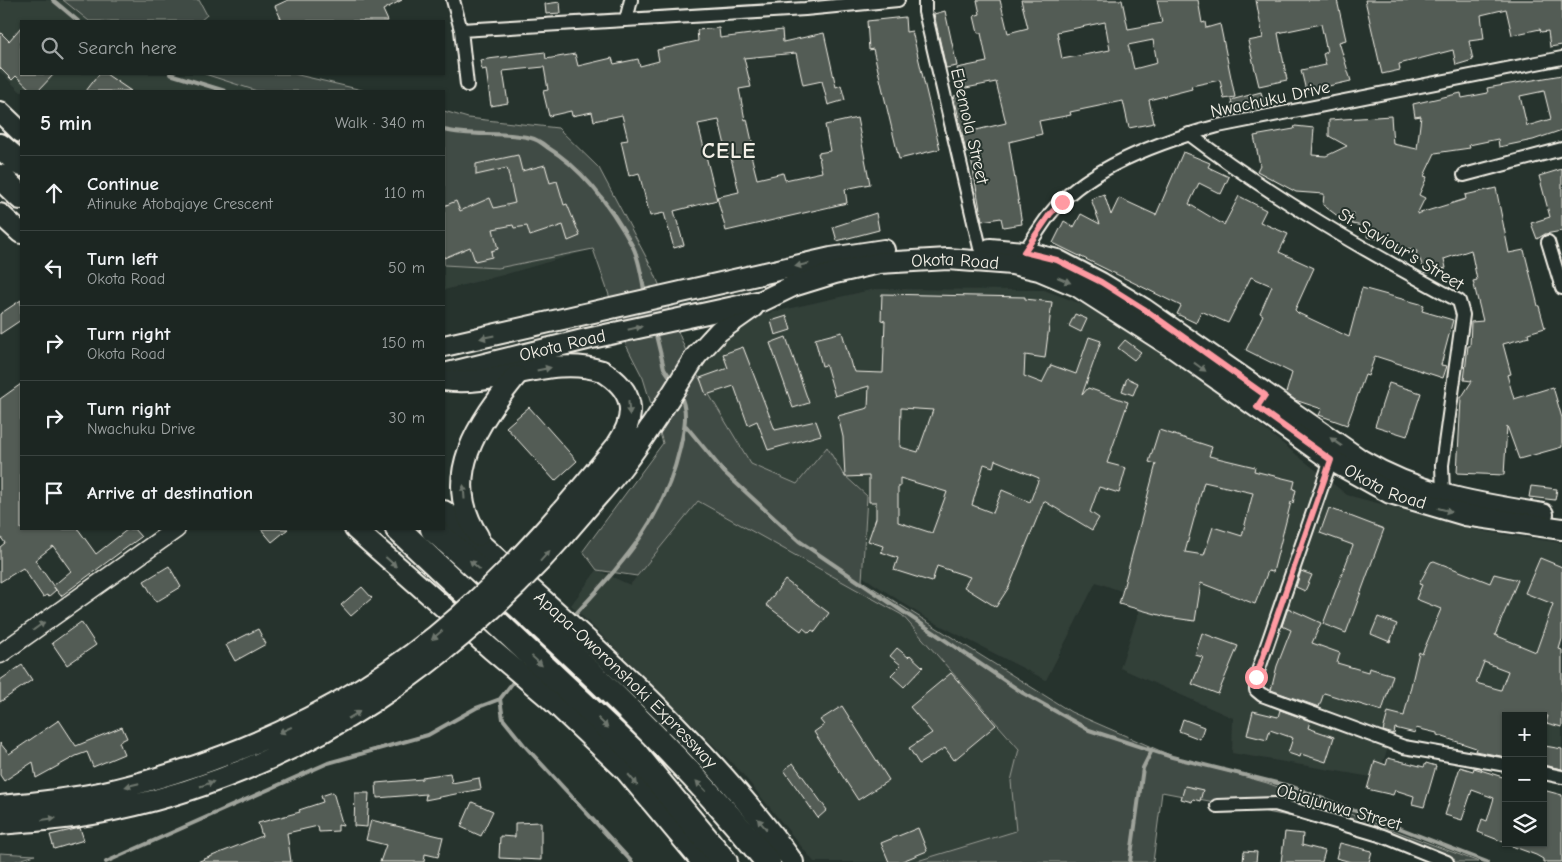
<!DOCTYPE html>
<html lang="en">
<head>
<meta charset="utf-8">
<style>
  body { margin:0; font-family:"Comic Neue",sans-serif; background:#252e2a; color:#f1f3f6 }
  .controls { position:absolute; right:15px; bottom:15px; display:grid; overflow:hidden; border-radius:0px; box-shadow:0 1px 4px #0004 }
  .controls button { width:45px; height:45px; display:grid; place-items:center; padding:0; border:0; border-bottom:1px solid #3a4340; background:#1c2622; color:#f1f3f6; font:25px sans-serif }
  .stop { position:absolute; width:15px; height:15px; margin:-11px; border:4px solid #ff9aa2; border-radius:50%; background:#fff }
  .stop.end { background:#ff9aa2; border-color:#fff; box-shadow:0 1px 5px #0008 }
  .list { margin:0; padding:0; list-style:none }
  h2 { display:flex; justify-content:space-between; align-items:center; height:65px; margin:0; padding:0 20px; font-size:21px }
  h2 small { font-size:16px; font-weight:400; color:#a0a5a5 }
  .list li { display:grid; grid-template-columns:32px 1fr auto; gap:15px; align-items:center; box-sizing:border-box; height:75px; padding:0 20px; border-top:1px solid #3a4340 }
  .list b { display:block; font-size:19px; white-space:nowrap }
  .list p { margin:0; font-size:16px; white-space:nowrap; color:#a0a5a5 }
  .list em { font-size:16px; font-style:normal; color:#a0a5a5 }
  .icon { flex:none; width:28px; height:28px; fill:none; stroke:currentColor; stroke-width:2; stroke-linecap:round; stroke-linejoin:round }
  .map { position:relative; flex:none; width:1562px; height:862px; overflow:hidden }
  .search { position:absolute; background:#1c2622; box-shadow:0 1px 4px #0004; left:20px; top:20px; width:425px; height:55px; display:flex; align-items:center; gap:12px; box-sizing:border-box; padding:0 18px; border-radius:0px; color:#a0a5a5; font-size:19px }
  .panel { position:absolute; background:#1c2622; box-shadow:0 1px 4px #0004; left:20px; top:90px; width:425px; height:440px; border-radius:0px }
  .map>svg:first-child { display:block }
  .built { fill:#333f39 }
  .green { fill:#414b45; stroke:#9a9e96 }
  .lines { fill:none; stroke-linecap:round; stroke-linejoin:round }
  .stream { stroke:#9fa39b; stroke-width:4 }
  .building { fill:#525c55; stroke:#f4f1e8; fill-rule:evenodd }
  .street-casing { stroke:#f4f1e8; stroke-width:16 }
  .secondary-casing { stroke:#f4f1e8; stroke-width:21 }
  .primary-casing { stroke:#f4f1e8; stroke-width:24 }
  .highway-casing { stroke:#f4f1e8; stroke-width:28 }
  .street { stroke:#26332d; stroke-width:12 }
  .secondary { stroke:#26332d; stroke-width:18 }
  .primary { stroke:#26332d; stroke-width:20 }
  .highway { stroke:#26332d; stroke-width:24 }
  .primary-bridge-casing { stroke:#f4f1e8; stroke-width:24; stroke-linecap:butt }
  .primary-bridge { stroke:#26332d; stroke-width:20 }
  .oneway { fill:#6e766e }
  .route { stroke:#ff9aa2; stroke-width:6 }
  .labels { text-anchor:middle; stroke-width:4; stroke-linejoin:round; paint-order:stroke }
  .street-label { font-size:18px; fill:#f4f1e8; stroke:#26332d }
  .district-label { font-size:22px; font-weight:bold; letter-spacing:1px; fill:#f4f1e8; stroke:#26332d }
</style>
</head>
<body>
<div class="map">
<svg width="1562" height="862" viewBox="0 0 1562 862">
  <rect width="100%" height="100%" fill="#26332d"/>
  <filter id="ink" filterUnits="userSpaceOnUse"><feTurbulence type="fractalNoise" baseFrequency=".02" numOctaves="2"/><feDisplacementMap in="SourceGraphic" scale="10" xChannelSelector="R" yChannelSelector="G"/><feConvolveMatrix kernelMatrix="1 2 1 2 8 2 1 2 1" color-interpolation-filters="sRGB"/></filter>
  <g filter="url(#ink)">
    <path class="built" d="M0 0H63L89 21H21V74H205L257 91 21 92 0 72Z
      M593 249 503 275 444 290V265L498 268Z
      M875 289 1044 290 1098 310 1147 342 1243 412 1347 495 1487 532 1562 543V750L1543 747V716H1506L1398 721 1377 778 1232 753 1233 718 1120 668 1143 599 1096 582 1046 680 926 618 862 576 867 495 843 474 827 447 797 484 751 464 692 366 752 317Z
      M698 501 902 615 1019 750 1011 781 1016 831 914 862H814L740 771 571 605 597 570 630 585Z"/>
    <path class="green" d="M63 0H199L207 15 200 21H89Z
      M205 74H294L366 91H257Z
      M444 111 468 118 558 128 599 168 654 272 692 366 751 464 797 484 827 447 843 474 867 496 862 581 1071 712 1172 756 1267 783 1479 862H1453L1392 839 1293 817 1162 792 1153 862H914L1016 831 1011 781 1019 749 902 615 698 501 637 576 597 570 583 551 663 443 643 378 627 347 593 249 498 268 444 265Z
      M0 853 35 855 13 862H0Z"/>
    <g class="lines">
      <path class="stream" d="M53 0 78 21
        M170 74 225 91
        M444 130C472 137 502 131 531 138 537 139 542 143 547 147 585 170 612 208 633 247 640 261 642 280 645 295
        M655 331 664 368 672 380
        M686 426 724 472 799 541 1023 693 1089 730 1172 757 1293 787 1487 862
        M573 617C622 563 663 522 680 448 684 430 689 411 680 395
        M517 677 500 699 503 719 524 745 632 862
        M106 862 328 763 428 735 476 708 500 699
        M1130 862 1143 768 1152 750"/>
    </g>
    <path class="building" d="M288 0H402L383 10 388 21H282L275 6Z
      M977 0H1000L1008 33 1028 28 1021 0H1122L1128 29 1162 23 1157 0H1198L1202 23 1205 22 1206 28 1220 24 1235 97 1224 99 1220 80 1191 86 1192 89 1149 100 1154 123 1129 128 1123 101 1070 112 1071 115 1039 121 1042 134 1009 142 1022 224 1003 227 1001 218 982 221 970 152H966L954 96 965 93 972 131 1006 123 996 82 961 89 957 68 987 62 981 33H978L974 16 980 14ZM1105 22 1110 50 1062 59 1057 32ZM1153 40 1157 63 1134 69 1128 45Z
      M1256 0H1337L1346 40 1339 42 1351 81 1306 91 1301 70 1326 65 1323 54 1327 52 1321 24 1278 33 1287 80 1259 86 1248 41 1263 38Z
      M1365 0H1562V45L1550 47 1548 31 1541 32 1540 29 1512 35 1506 9 1481 15 1484 39 1469 41 1473 60 1456 65 1453 50 1399 64 1400 70 1382 74Z
      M560 2 561 13 546 14 545 4Z
      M945 11 957 66 946 68 934 14Z
      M905 17 906 32 912 31 940 149 899 159 873 49 869 50 867 21Z
      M21 27V74H54L38 91H32L16 76 12 80 0 68V32L9 41Z
      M719 28 720 38 782 30 783 42 824 33 836 87 841 85 845 100 828 105 822 81 803 85 796 53 744 58 751 87 739 89 745 120 747 119 753 146 749 147 757 179 783 173 785 180 822 172 818 153 830 151 825 125 857 118 870 184 845 189 847 203 726 231 717 197 739 192 731 158H728L719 120 698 124 717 200 674 211 684 245 674 248 664 213 650 216 639 173 629 176 621 141 628 140 622 115 594 121 592 112 572 116 571 111 549 116 543 91 548 90 544 67 503 71 508 103 491 106 486 69 482 70 480 60 545 52 546 59 575 54 578 66 612 58 614 64 638 59 640 66 659 61 657 50 698 41 697 30Z
      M99 74H106L131 91H86Z
      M1562 75V130L1533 140 1499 147 1498 139 1469 145 1470 148 1435 153 1424 176 1427 177 1419 195 1425 198 1417 214 1466 199 1465 195 1496 188 1509 253 1524 250 1538 306H1539L1545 328 1528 333 1529 337 1503 344 1511 374 1507 375 1514 399 1553 387 1562 418V447L1519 459 1507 426 1504 475 1457 473 1461 398 1472 381 1464 380 1468 346H1470L1471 322 1483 321 1473 281 1477 280 1471 250 1444 259 1446 268 1425 273 1420 259 1415 261 1417 251 1387 245 1388 241 1367 237 1369 227 1352 224 1354 213 1339 217 1323 205 1324 194 1296 192 1257 171 1260 165 1254 136 1294 129 1295 126 1314 128 1312 155 1326 156 1347 146 1329 136V120L1391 116 1393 144 1417 149 1421 116 1415 117 1413 104 1461 93 1462 98 1488 93 1487 88ZM1544 91 1551 119 1527 126 1520 96Z
      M1261 92 1264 106 1235 114 1231 100Z
      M1183 152 1210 163 1208 167 1229 177 1221 194 1199 183 1189 204 1224 225 1239 196 1266 210 1260 222 1288 234 1279 252 1314 268 1295 310 1298 313 1349 337 1362 288 1424 305 1422 311 1453 320 1441 365 1447 366 1443 378 1375 356 1368 376 1365 375 1347 425 1319 415 1322 409 1295 400 1286 393 1292 373 1246 350 1263 315 1260 313 1272 286 1251 277 1228 323 1201 311 1196 323 1177 314 1181 306 1053 243 1064 221 1074 227 1081 214 1100 224 1091 199 1104 194 1111 215 1119 198 1156 215Z
      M518 155 522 171 545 165 550 183 557 181 564 205 567 204 580 236 568 241 563 225 530 236 527 226 514 228 513 225 493 229 498 249 491 251 492 257 475 261 470 247 444 258V206L456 201 460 211 490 198 494 208 515 203 507 168 476 175V164Z
      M1562 169V231L1545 234 1537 239 1531 223 1550 217 1539 176Z
      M876 213 879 230 837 241 833 227Z
      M882 294 1025 297V299L1052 302 1045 358 1025 355 1024 376 1042 383 1051 365 1076 374 1089 337 1101 341 1082 395 1088 388 1128 402 1107 463 1126 468 1119 493 1099 487 1090 512 1099 518 1092 530 1044 501 1009 587 996 607 964 587 970 577 937 566 932 582 894 570 898 558 881 552 883 546 868 541 876 518V502H869V476L845 477 843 437 838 416 868 408 869 386 835 396 826 365 822 366 815 339 842 332 852 368 853 367 855 372 883 373 885 321 881 320ZM901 408 933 410 918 452 900 447ZM995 460 1039 478 1030 502 1002 490 993 513 972 505 984 464 993 467ZM900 478 947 492 932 533 898 522V487H900Z
      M21 300V320L0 334V314Z
      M1075 314 1087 319 1081 332 1069 326Z
      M787 316 791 330 775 335 771 321Z
      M786 337 809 403 793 408 770 343Z
      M1125 340 1141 352 1134 360 1118 348Z
      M743 347 775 430 816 421 821 435 768 450 757 421 748 425 734 386 706 395 700 378 728 368 723 354Z
      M1127 378 1138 383 1133 395 1122 391Z
      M1389 383 1421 393 1407 436 1375 426Z
      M21 384V529H78L96 554 128 529H134L141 537 61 596 53 586 71 571 53 546 35 560 56 590 48 597 47 595 43 597 23 568 0 582V547L5 543 0 536V399Z
      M529 407 577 461 555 481 506 427Z
      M1159 430 1212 447 1209 456 1255 467 1254 471 1295 481 1293 489 1296 490 1293 503 1291 502 1273 572 1268 571 1255 604 1201 583 1195 621 1167 617 1119 604 1156 464 1149 462ZM1204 482 1253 493 1242 536 1213 527 1204 555 1185 552Z
      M1531 486 1557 489 1555 500 1529 497Z
      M1329 508 1384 529 1346 633 1323 624 1353 545 1320 533Z
      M261 529H288L272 542Z
      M1540 558 1562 567V639L1559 649 1562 650V727L1546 723 1548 716H1506V757L1475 751 1476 748 1437 735V733L1416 728 1415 733 1395 728 1394 734 1383 731 1388 712 1404 716 1419 652 1422 654 1441 609 1416 599 1422 585 1419 584 1431 562 1434 561 1490 583 1494 574 1518 580 1495 635 1536 652 1553 604 1525 593ZM1484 662 1508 671 1501 690 1476 683Z
      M169 566 181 587 156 602 144 581Z
      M1301 571 1312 575 1305 591 1296 587Z
      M785 580 829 613 815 632 812 630 809 633 803 628 801 631 766 605Z
      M362 587 372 598 351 616 341 605Z
      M1288 608 1321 623 1312 643 1340 653 1337 663 1368 672 1369 668 1393 675 1382 711 1324 693 1319 707 1271 690 1277 666 1291 630 1282 626Z
      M1378 617 1397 624 1390 642 1371 634Z
      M81 622 96 645 67 665 52 643Z
      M258 629 266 644 235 661 226 645Z
      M1202 633 1238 646 1218 694 1192 684 1203 657 1195 655Z
      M897 648 908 657 910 655 923 667 904 687 891 675 901 665 890 656Z
      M22 665 32 680 0 702V680Z
      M951 673 996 725 954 760 945 748 919 764 909 748 932 733 910 707Z
      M842 706 889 780 858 800 814 732 824 725 820 720Z
      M1280 710 1310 721 1308 728 1334 737 1326 762 1301 754 1300 757 1288 753 1293 738 1270 730 1267 740 1247 735 1253 711 1278 717Z
      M1183 719 1204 727 1200 739 1179 731Z
      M59 720 76 746 122 727 127 738 119 742 124 754 93 767 87 752 76 756 36 778 33 762 4 781 0 775V743L9 754Z
      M1545 746 1562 749V769L1543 765Z
      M1388 758 1424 767 1426 763 1436 766 1424 807 1412 804 1414 796 1395 790 1393 795 1367 789 1375 761 1386 765Z
      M793 763 827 810 818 818 784 770Z
      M1460 767 1473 771 1474 768 1506 778V843L1478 832 1482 819 1487 821 1494 798 1472 790 1462 820 1445 815Z
      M450 773 452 783 479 778 481 789 425 800 426 794 377 798 376 783 422 779V777Z
      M1185 786 1203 790 1200 801 1193 799 1192 802 1181 799Z
      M1543 790 1562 795V862H1543V859L1536 855 1509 845 1543 843Z
      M333 792 343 826 338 825V831L319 832 318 826 287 833 291 862H197L262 836 258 823 300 812 299 810 323 802 321 796Z
      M355 793H369L367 827 354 826Z
      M472 802 493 811 481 836 461 827Z
      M371 820 443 837 438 857 425 854 424 862H380L386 845 366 840Z
      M541 822V860L499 858 500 836 515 837V823Z
      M80 828 84 840 54 849 50 835Z
      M918 828 927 851 900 862H889L881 843Z
      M1285 832 1303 834 1302 845 1325 851 1322 862H1281Z
      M1340 843 1372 851 1369 862H1351L1336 858Z
      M1244 851 1257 852 1256 862H1243Z"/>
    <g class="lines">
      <defs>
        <path id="street" d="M453 0 461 30 467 85
          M925 0V12L980 248
          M626 20 631 0
          M461 30 805 9 898 0
          M1189 134C1273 198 1366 251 1459 301L1463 315 1442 465 1443 495
          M1464 175 1562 149
          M1548 242 1562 288
          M1024 252C1033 239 1041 226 1050 214 1087 167 1162 141 1218 126L1562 58
          M1331 460 1256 677V690L1262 695 1404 747 1506 765
          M1543 773 1562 777
          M1217 806 1275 804 1383 836 1447 862"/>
        <path id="secondary" d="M0 654 176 529"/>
        <g id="primary">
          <path d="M0 112 21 132"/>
          <path d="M0 214 21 233"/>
          <path d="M990 249 1024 252 1057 260 1101 283 1144 309 1361 460C1420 495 1476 503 1543 514"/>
          <path d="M444 346 831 258 884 250"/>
          <path d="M696 356 719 331 753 307"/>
          <path id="s1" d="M444 374 587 339 762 301 793 286 835 273 879 263 948 259 1012 264 1039 270 1077 286 1175 349 1331 460 1390 493 1465 515 1562 529"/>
          <path d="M444 380C497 388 550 354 602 371"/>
          <path id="s2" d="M444 511C566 622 695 727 793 862"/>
          <path d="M355 529 491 649 548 697 625 770 702 862"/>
          <path d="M478 536C439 477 479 422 516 376"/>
        </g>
        <path id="highway" d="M0 146 21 164
          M0 177 21 197
          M398 529 634 752 725 862
          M433 529C551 633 668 740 768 862"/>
      </defs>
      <use href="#street" class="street-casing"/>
      <use href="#secondary" class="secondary-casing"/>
      <use href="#primary" class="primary-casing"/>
      <use href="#highway" class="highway-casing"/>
      <use href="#street" class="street"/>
      <use href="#secondary" class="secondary"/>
      <use href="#primary" class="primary"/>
      <use href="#highway" class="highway"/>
      <defs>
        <path id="primary-bridge" d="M0 806C31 803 63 800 94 794 121 789 148 781 174 773 278 740 376 689 458 617 517 565 567 506 617 445 638 414 634 390 602 371
          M0 824C39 821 79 818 118 809 306 768 461 659 583 513 598 495 615 478 628 459 653 426 674 390 696 356"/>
      </defs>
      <use href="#primary-bridge" class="primary-bridge-casing"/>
      <use href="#primary-bridge" class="primary-bridge"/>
    </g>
    <defs><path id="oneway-solid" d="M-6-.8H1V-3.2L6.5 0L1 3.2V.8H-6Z" transform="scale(1.25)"/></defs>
    <g class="oneway">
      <use href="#oneway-solid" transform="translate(802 265) rotate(167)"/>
      <use href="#oneway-solid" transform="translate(1064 280) rotate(23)"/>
      <use href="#oneway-solid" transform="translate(635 328) rotate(-13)"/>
      <use href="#oneway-solid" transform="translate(487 337) rotate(168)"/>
      <use href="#oneway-solid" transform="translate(1200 367) rotate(36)"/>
      <use href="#oneway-solid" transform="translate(544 369) rotate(-12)"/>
      <use href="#oneway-solid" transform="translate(629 408) rotate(85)"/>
      <use href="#oneway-solid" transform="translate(1336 442) rotate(-145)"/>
      <use href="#oneway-solid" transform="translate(464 492) rotate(-94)"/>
      <use href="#oneway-solid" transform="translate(1445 510) rotate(15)"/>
      <use href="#oneway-solid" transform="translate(545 556) rotate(-48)"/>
      <use href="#oneway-solid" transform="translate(391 562) rotate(42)"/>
      <use href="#oneway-solid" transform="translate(475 565) rotate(-139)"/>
      <use href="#oneway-solid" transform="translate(39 626) rotate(-36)"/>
      <use href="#oneway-solid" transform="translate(437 635) rotate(140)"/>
      <use href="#oneway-solid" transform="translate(537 661) rotate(43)"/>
      <use href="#oneway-solid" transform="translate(354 715) rotate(-31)"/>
      <use href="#oneway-solid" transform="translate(603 723) rotate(44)"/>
      <use href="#oneway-solid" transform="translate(285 730) rotate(155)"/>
      <use href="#oneway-solid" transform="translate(633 780) rotate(50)"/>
      <use href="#oneway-solid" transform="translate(207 784) rotate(-19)"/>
      <use href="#oneway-solid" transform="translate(132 785) rotate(166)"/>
      <use href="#oneway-solid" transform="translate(701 786) rotate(-134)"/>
      <use href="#oneway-solid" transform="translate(49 819) rotate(-7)"/>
      <use href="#oneway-solid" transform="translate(762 824) rotate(-130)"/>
    </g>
  </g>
  <g class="lines" filter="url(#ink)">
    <path class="route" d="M1062 202 1050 214 1024 252 1057 260 1101 282 1144 309 1265 395 1257 407 1331 460 1256 677"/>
  </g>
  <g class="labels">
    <g class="street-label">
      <text transform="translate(1270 99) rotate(-12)" y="6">Nwachuku Drive</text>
      <text transform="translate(970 126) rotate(77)" y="6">Ebemola Street</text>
      <text transform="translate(1401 249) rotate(31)" y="6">St. Saviour's Street</text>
      <text dy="6" stroke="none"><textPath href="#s1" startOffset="526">Okota Road</textPath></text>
      <text dy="6" stroke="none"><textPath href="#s1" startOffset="122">Okota Road</textPath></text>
      <text dy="6" stroke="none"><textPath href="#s1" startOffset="1021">Okota Road</textPath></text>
      <text dy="6" stroke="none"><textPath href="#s2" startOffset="248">Apapa-Oworonshoki Expressway</textPath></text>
      <text transform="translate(1339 807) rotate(16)" y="6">Obiajunwa Street</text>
    </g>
    <g class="district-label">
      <text x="729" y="158">CELE</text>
    </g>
  </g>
</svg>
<div class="controls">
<button>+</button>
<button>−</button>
<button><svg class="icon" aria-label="layers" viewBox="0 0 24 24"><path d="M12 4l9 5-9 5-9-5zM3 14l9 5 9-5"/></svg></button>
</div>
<div class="stop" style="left:1256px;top:677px"></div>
<div class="stop end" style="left:1062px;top:202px"></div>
<div class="search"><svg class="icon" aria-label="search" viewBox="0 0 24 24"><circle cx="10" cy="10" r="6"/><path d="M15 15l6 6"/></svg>Search here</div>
<section class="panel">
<h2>5 min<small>Walk · 340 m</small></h2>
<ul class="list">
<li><svg class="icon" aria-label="ahead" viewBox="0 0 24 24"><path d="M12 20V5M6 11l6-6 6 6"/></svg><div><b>Continue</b><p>Atinuke Atobajaye Crescent</p></div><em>110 m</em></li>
<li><svg class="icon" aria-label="left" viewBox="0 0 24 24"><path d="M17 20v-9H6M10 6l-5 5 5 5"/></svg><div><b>Turn left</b><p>Okota Road</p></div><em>50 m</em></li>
<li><svg class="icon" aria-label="right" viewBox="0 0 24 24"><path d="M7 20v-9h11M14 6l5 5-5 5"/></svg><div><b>Turn right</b><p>Okota Road</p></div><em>150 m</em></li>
<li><svg class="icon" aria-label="right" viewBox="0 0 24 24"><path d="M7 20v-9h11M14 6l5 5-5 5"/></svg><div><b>Turn right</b><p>Nwachuku Drive</p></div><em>30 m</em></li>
<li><svg class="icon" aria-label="arrive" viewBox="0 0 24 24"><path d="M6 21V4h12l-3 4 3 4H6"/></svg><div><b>Arrive at destination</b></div></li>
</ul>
</section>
</div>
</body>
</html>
